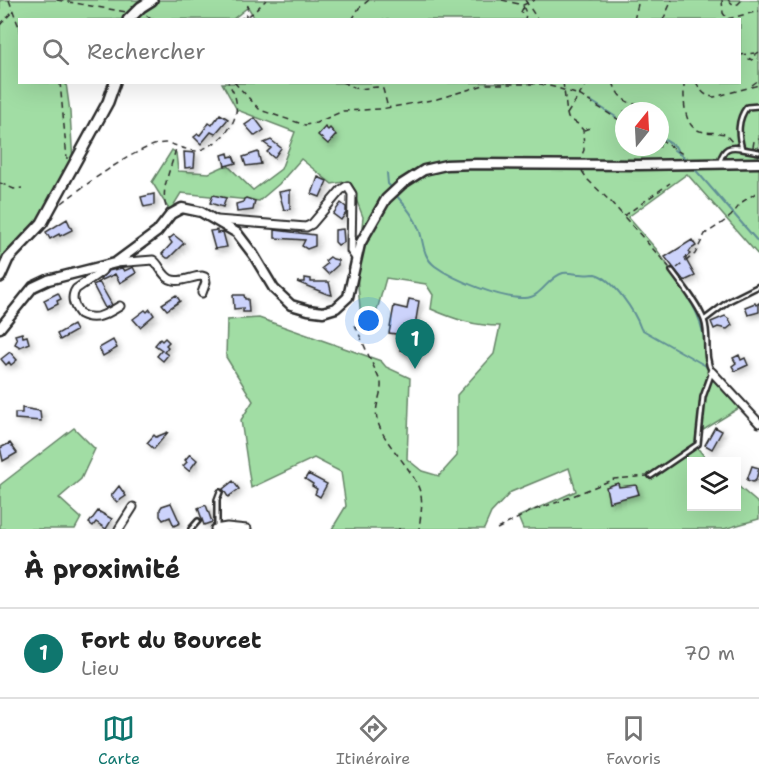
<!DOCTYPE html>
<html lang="fr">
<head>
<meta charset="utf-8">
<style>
  body { margin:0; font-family:"Shantell Sans",sans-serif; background:#f6f6f6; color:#222 }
  .controls { position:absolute; right:18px; bottom:18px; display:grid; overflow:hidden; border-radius:0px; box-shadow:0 6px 24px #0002 }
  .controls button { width:54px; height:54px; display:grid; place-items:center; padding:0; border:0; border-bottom:2px solid #e0e0e0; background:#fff; color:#222; font:30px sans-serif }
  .compass { position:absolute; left:615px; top:102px; width:54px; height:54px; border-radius:50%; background:#fff; box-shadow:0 6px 24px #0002; rotate:18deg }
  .you { position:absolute; left:369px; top:321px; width:21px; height:21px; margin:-15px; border:4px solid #fff; border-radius:50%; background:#1a73e8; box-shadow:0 0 0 9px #1a73e833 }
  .badge { display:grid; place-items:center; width:39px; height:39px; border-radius:50%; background:#0f766e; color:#fff; font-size:20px; font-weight:700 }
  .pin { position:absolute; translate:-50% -50px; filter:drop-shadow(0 2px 3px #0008) }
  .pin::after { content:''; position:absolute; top:32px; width:21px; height:18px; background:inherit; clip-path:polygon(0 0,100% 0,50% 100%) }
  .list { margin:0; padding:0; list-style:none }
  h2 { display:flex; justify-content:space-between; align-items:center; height:78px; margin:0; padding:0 24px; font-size:26px }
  h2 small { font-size:20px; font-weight:400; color:#767676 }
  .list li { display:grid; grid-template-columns:39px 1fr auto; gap:18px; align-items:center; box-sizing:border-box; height:90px; padding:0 24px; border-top:2px solid #e0e0e0 }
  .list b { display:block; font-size:22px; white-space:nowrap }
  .list p { margin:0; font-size:20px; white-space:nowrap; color:#767676 }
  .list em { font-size:20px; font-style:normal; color:#767676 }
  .icon { flex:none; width:33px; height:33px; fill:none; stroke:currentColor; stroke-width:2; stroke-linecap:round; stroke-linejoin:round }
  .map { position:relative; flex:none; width:759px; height:529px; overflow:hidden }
  .search { position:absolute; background:#fff; box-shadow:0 6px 24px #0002; left:18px; right:18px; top:18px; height:66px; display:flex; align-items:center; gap:15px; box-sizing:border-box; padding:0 21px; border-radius:0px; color:#767676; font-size:22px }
  .sheet { height:168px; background:#fff }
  nav { display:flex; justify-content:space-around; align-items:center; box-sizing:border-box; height:84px; border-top:2px solid #e0e0e0; background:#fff; font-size:16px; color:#767676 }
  nav a { display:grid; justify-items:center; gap:3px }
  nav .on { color:#0f766e }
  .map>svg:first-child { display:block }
  .green { fill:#a1dda4; stroke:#668468; stroke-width:1.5; fill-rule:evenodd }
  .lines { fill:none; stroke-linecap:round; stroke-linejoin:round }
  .stream { stroke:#609095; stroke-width:2 }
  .building { fill:#ccd3fb; stroke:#2b2b2b; stroke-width:1.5; filter:url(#shadow) }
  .service-casing { stroke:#2b2b2b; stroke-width:8 }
  .minor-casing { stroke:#2b2b2b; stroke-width:11 }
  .tertiary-casing { stroke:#2b2b2b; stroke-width:13 }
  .secondary-casing { stroke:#2b2b2b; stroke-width:14 }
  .path { stroke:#2b2b2b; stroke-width:1.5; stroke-dasharray:6 4.5; stroke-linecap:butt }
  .service { stroke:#fff; stroke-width:3 }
  .minor { stroke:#fff; stroke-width:7 }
  .tertiary { stroke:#fff; stroke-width:8 }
  .secondary { stroke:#fff; stroke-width:9 }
</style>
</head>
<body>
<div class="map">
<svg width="759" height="529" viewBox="0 0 759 529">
  <defs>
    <filter id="shadow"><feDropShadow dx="3" dy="3" stdDeviation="3" flood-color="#0004"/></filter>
  </defs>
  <rect width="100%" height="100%" fill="#fff"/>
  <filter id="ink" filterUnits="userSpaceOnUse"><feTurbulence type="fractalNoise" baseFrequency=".0167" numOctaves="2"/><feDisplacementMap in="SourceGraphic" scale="12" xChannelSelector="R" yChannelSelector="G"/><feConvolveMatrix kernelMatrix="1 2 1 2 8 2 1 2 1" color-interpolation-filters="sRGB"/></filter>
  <g filter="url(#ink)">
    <path class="green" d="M0 0H759V256L687 174 628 217 657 250 697 307 704 322 709 363 717 376 744 405 700 432 696 446 708 461H692V506H736L737 485 759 504V519L724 529H523L518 517 576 491 569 468 511 492 491 513 484 529H332L346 506 341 472 314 458 251 488 241 420 253 401 226 357 227 320 259 318 381 361 386 367 410 378 407 459 422 471 439 476 457 456V395L494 354 500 326C474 326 454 319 431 309L433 295 426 284 386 278 376 314 361 318 357 275 363 217 349 181 332 184 301 159 279 184 259 201 181 193 170 211 152 182 172 150 176 153 178 171 209 173 227 165 253 190 281 169 295 132 237 110 222 83 740 82V20H253L254 17 248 7 233 19 20 20V82L66 83 70 112 73 163 47 212 16 246 0 281ZM624 111H660V147H624Z
      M74 428 95 449 81 479 59 498 81 518 75 529H0V485Z"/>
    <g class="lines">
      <path class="stream" d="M591 101 616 117
        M660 137 675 146 679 154
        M674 150 690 162
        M693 167 759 243
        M387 173 388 184 392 188
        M396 195C405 205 414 216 419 229 424 242 422 256 435 266 454 280 501 299 525 298 541 298 548 277 563 273 568 272 576 274 581 274 585 275 591 274 595 274 613 278 635 312 641 329L706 366 710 373
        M688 298C702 318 705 338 706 362"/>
    </g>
    <path class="building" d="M220 114 228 119 215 134 211 132 201 144 194 137 198 134 200 135 209 123 212 125Z
      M255 118 264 130 255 136 245 125Z
      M325 127 328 130 330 128 336 135 328 144 318 135Z
      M271 140 281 148 274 158 267 152 271 148 264 143Z
      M184 152 195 153 194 167 185 168Z
      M258 152 261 164 246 166 243 157Z
      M228 153 229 157 233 156 236 163 225 166 222 155Z
      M318 177 327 181 320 197 312 194Z
      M290 190V209L284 210 279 192Z
      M154 194V205L144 207 141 197Z
      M213 195 226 198 223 207 210 203Z
      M246 198 255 201 253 210 237 212 236 204 243 202 244 199Z
      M341 203 346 207V213L341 220 333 214Z
      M67 219 72 230 60 236 59 234 50 239 46 232Z
      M343 229 344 242 338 245 335 242V230Z
      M217 230V233L223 232 227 247 215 249 210 231Z
      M275 230 315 235V246L307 249 302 246 305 240 275 238Z
      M174 235 184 243 169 258H167L162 254 172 243 169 239Z
      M692 240 696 246 691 249 689 252 690 254 685 258 695 276 684 281 665 257Z
      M330 257 333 259 338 260V265L328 274 322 268 327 264 325 261Z
      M133 267 136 273 120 283 115 274 100 281V279L108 271 122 268 124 271Z
      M305 278 311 279V282H329L332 295 327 294 297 282H305Z
      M99 282 112 305 105 308 93 285Z
      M58 293 61 299 57 301 58 304 48 309 44 300Z
      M176 295 180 301 167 310 162 304Z
      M233 295H244L245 299H248L249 312H243V308L234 309Z
      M409 299 419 301 411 351 400 350 403 335 389 333 394 306 407 309Z
      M755 303 756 305 759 303V312L748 315 745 307Z
      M150 309 154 315 140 327 133 319 145 310 147 312Z
      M725 316 729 319 732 325 727 329 718 327 714 329 711 322Z
      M73 325 76 331 60 340 57 334Z
      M22 333 23 337 27 336 29 343 20 347 15 344 17 340 15 335Z
      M165 338 169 342 166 345 168 347 164 352 168 355 163 361 157 356 162 350 155 345 160 339 162 341Z
      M113 340 117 348 103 356 99 348Z
      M10 352 17 360 11 365 9 362 6 365 1 359Z
      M739 355 741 360 745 358 748 365 735 371 732 366 736 363 733 358Z
      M22 408 40 411 41 421 15 419V413H22Z
      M715 427 722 431 712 449 705 445Z
      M168 432 154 449 147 443 154 435 156 437Z
      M10 443 17 453 3 461 0 448Z
      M190 454 197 460 189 471 183 466 187 462 185 460Z
      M752 466 759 468 756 480 753 482 747 480Z
      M308 474 327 484 320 497 315 494 317 489 312 486 313 484 305 479Z
      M233 481 239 489 228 497 223 489Z
      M618 483 619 487 636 485 639 494 609 502 606 487Z
      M119 486 126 496 117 502 111 496Z
      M171 503 180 523 174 526 170 517 163 520 160 516V509L162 506Z
      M206 505 212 522 204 525 198 508Z
      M98 511 112 519 106 529 96 522 93 526 89 523Z"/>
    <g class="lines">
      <defs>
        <path id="service" d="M759 106 747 107C737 120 738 134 742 149L759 152
          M720 161C724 148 729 146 741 148
          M704 320 729 301 759 286
          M651 476 698 444 703 397 712 372C703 356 710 336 704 320 697 302 683 286 672 271
          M217 527V500L220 492
          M191 529 198 521"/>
        <path id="minor" d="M217 220 306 227 312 224 341 190 347 186 352 194 351 251 356 258
          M115 263 153 260C159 264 160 270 165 275 175 287 190 276 202 276L205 277 206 282 202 293
          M104 267 102 271 76 289C70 298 74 306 80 314 95 322 107 314 120 306
          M712 372 759 423
          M119 529 133 507
          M215 529 227 527 247 529"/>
        <path id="tertiary" d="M0 328 33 287 48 280 115 263 157 232 171 214 182 208 201 212 237 233 253 254 274 289 291 305 308 310 323 312 336 308 348 297 360 244 386 199 402 184 424 170 446 165 476 164 638 165 759 163"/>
        <path id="secondary" d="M128 20 141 7 152 0
          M0 277 8 259 42 223 108 102 115 82"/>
      </defs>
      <use href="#service" class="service-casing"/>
      <use href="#minor" class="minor-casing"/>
      <use href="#tertiary" class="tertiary-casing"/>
      <use href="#secondary" class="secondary-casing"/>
      <path class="path" d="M9 0 20 30
        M57 0 126 12
        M502 0 523 5 535 0
        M525 0 538 20
        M722 0 723 13 727 19 759 11
        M728 0 734 5 738 4 742 0
        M523 6 526 13 525 20
        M523 8 521 12 524 16
        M146 15 152 20
        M238 20 253 13 266 0
        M245 20 248 5
        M352 20 359 8 369 0
        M634 20 639 0
        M663 20 672 0
        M0 25 12 12
        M759 52 749 59 753 60 759 59
        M740 55 755 53
        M60 82 67 159
        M234 82 260 110 305 125 316 123 343 111 381 109 437 99 487 84H541L554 87 579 95 624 123
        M342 82 358 89 377 87 383 89 388 108
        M563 82 567 114 568 118 578 124 583 130 584 150 581 157
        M613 82C618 97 624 102 638 105
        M684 82C684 97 682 126 700 131 708 133 717 132 725 134L734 144
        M696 82C701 91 704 96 714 97L759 85
        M752 85 759 80
        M567 114 588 82
        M584 130 590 128
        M660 139 687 157
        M753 147 754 141 759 139
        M582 171 588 180 611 202 669 267
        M0 183 14 189 22 188
        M62 203C82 187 141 143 165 143 176 144 186 151 197 151 218 145 240 125 236 101 235 94 231 88 228 82
        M166 207C160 188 172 167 176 148
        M624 216 670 183
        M677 268 695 254 705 234 722 223 731 216 742 202 759 191
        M355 325 381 383C382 396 374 405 377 419 384 447 416 469 421 496 423 506 420 519 419 529
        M398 529H400
        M497 529 534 510 558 502 614 479 648 476"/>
      <use href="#service" class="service"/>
      <use href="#minor" class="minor"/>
      <use href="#tertiary" class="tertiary"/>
      <use href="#secondary" class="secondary"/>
    </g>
  </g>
</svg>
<div class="controls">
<button><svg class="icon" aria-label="layers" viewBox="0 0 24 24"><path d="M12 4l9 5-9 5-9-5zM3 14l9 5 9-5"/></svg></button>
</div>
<svg class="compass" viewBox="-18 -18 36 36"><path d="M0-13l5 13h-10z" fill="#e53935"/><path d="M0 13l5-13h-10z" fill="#767676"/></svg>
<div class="you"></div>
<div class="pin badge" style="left:415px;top:369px">1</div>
<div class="search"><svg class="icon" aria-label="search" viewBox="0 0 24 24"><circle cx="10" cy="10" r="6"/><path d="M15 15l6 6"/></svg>Rechercher</div>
</div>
<section class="sheet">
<h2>À proximité<small></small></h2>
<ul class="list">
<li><span class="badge">1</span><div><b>Fort du Bourcet</b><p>Lieu</p></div><em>70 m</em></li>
</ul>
</section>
<nav>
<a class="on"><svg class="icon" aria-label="map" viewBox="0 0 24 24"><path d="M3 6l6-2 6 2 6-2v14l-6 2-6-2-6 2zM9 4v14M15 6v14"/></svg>Carte</a>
<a><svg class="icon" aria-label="directions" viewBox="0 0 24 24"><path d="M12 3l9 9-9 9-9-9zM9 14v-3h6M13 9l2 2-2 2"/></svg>Itinéraire</a>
<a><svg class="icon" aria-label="saved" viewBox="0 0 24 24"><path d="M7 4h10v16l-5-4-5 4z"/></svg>Favoris</a>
</nav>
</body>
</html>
